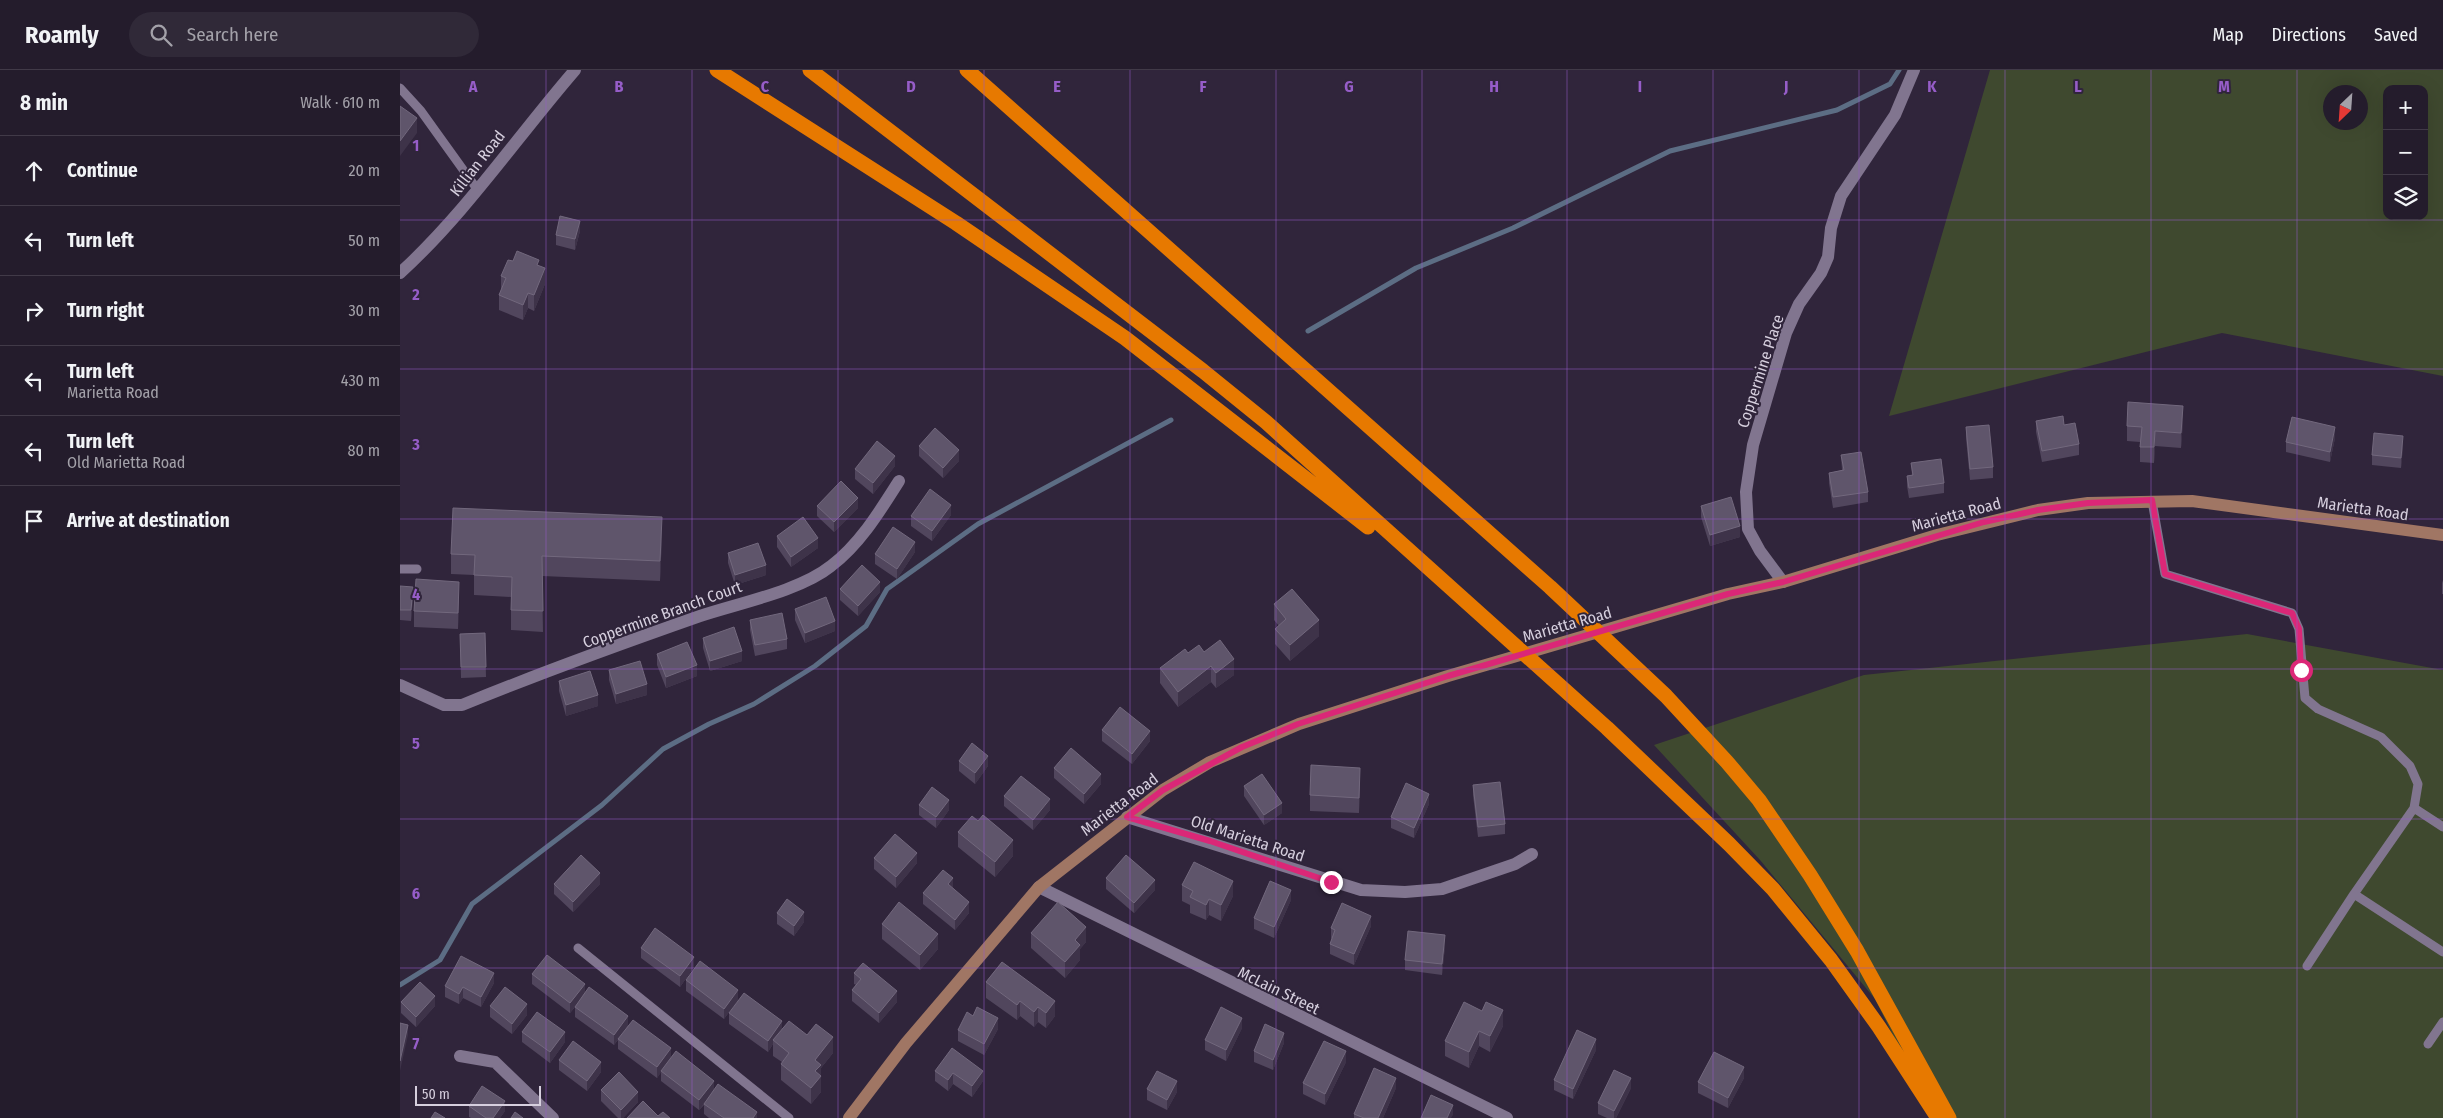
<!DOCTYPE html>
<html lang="en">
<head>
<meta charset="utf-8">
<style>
  body { margin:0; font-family:"Fira Sans Condensed",sans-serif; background:#302938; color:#f1f3f6 }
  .controls { position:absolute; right:15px; top:15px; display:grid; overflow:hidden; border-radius:10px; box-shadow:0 5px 20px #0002 }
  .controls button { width:45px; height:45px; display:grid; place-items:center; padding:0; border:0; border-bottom:1px solid #413a48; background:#241c2c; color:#f1f3f6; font:25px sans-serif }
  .compass { position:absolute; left:1923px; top:15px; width:45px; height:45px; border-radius:50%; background:#241c2c; box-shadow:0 5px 20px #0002; rotate:205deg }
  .scale { position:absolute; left:15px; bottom:12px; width:126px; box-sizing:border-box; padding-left:5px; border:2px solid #d6cfde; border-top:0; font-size:14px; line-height:18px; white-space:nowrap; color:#d6cfde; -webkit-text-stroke:4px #30253b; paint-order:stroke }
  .stop { position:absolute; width:15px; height:15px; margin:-11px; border:4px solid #db2777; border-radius:50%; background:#fff }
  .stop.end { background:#db2777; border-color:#fff; box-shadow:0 1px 5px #0008 }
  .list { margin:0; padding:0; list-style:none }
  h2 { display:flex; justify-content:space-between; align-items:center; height:65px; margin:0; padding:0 20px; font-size:21px }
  h2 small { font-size:16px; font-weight:400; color:#a3a1a9 }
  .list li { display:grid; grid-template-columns:32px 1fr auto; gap:15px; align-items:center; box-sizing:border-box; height:70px; padding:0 20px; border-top:1px solid #413a48 }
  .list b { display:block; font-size:19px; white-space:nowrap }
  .list p { margin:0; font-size:16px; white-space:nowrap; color:#a3a1a9 }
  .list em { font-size:16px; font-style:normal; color:#a3a1a9 }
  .icon { flex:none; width:28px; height:28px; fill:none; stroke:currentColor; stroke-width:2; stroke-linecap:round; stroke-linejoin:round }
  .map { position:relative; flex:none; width:2043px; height:1048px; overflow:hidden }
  header { display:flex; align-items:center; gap:30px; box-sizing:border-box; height:70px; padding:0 25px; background:#241c2c; border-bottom:1px solid #413a48 }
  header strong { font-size:24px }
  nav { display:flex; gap:28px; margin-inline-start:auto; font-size:18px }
  .search { width:350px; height:45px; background:#302938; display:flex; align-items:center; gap:12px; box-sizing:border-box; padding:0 18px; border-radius:28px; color:#a3a1a9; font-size:19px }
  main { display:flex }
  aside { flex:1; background:#241c2c }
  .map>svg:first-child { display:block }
  .green { fill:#3f492f; fill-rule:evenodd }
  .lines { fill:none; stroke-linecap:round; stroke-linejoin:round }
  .stream { stroke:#5c6d84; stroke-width:5 }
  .lane { stroke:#81758f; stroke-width:9 }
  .street { stroke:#81758f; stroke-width:12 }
  .secondary { stroke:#a07664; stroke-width:12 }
  .highway { stroke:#e77900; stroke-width:15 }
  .wall { fill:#51465d }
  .shaded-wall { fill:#3e3349 }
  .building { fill:#5f556b; stroke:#72687d }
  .route { stroke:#db2777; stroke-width:6 }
  .grid { fill:none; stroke:#965dc8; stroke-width:1; stroke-opacity:0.55 }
  .labels { text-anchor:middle; stroke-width:4; stroke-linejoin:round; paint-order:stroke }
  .street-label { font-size:16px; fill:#d6cfde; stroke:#30253b }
  .grid-label { font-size:16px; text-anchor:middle; font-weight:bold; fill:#965dc8; stroke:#30253b; stroke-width:4; stroke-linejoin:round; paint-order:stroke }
</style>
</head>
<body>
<header>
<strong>Roamly</strong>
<div class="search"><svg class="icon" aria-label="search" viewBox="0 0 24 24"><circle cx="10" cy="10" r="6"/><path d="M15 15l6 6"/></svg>Search here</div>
<nav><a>Map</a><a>Directions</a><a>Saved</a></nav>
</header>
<main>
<aside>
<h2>8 min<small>Walk · 610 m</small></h2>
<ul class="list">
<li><svg class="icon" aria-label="ahead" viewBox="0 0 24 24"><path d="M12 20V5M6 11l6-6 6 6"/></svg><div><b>Continue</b></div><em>20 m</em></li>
<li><svg class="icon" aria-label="left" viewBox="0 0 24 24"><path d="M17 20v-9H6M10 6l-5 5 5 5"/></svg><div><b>Turn left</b></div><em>50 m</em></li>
<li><svg class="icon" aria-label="right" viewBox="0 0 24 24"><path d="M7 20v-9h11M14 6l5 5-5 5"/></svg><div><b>Turn right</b></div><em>30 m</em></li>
<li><svg class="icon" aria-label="left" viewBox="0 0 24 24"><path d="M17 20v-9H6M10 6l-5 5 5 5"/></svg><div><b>Turn left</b><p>Marietta Road</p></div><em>430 m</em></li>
<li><svg class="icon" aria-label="left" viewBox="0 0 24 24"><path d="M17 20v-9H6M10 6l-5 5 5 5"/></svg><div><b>Turn left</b><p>Old Marietta Road</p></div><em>80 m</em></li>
<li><svg class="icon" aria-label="arrive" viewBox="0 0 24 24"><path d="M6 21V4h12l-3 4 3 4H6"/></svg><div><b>Arrive at destination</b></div></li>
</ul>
</aside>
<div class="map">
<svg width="2043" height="1048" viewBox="0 0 2043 1048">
  <rect width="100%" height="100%" fill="#30253b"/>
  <path class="green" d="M1590 0H2043V306L1822 263 1489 346ZM1987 19H2024V146H1987ZM1930 22H1960V52H1930Z
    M1847 564 2043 600V1048H1534L1475 929 1360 790 1254 675 1464 605Z"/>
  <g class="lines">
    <path class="stream" d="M908 261 1016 198 1113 158 1270 81 1437 40 1490 14 1499 0
      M0 915 40 890 72 834 202 735 263 679 309 654 354 634 415 596 466 556 487 519 578 454 771 350"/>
    <path class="lane" d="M0 18 21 41 77 119
      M1752 431 1765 504 1892 543 1899 559 1905 628 1918 639 1981 667 2010 696 2018 714 2014 738
      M0 499H17
      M2043 757 2014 738 1954 824 2043 882
      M178 878 389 1048
      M1907 896 1954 824
      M2028 974 2043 952"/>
    <path class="street" d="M0 203C65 144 117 67 175 0
      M1383 512 1360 481 1348 459 1346 422 1353 375 1386 263 1399 234 1421 203 1428 187 1431 158 1441 126 1495 45 1514 0
      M0 615 44 635H62C140 603 220 574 300 546 339 533 400 521 431 496 460 474 480 441 499 411
      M727 747 961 820 1005 822 1042 819 1115 794 1132 784
      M639 817 1107 1048
      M60 986 95 992 153 1048"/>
    <path class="secondary" d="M449 1048 506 973 639 817 763 720 810 692 899 654 1048 606 1328 524 1383 512 1537 465 1638 440 1688 433 1792 431 2043 465"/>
    <path class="highway" d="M317 0 556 153 725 268 968 457
      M410 0 803 301 866 352 1207 658 1329 774 1373 819 1431 890 1479 957 1538 1048
      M567 0 1150 517 1266 626 1327 692 1359 730 1410 805 1457 881 1549 1048"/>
  </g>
  <path class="wall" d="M180 161 175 180 156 175V165Z
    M113 191 139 196 145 214 134 241 128 238 123 250 99 240V225L101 220V206Z
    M1636 351 1664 355 1679 374V385L1642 392 1636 362Z
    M1783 351 1781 378 1755 376 1754 393 1740 392V372L1727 371V356Z
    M1566 357 1593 397V408L1570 410 1566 368Z
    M1935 368 1930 392 1886 382V372Z
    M519 376 559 391 543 408 519 386Z
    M2003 376 2001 398 1972 395V385Z
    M1441 385 1468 422V432L1433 438 1429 413V403L1442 400Z
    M1511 393 1544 413V423L1509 428 1507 416V406L1512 405Z
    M495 396 473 424 455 409V399Z
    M417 436 458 438 434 462 417 446Z
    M1301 436 1340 467 1310 476 1301 447Z
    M551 445 532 471 511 456V446Z
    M377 466 418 478 391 497 377 477Z
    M262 467 260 511 142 506 143 562 111 560V527L74 525V505L51 504V484Z
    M515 482 497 509 475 494V484Z
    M328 483 366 505 335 515 328 493Z
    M2043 510V524H2042V513Z
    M0 516 13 527 11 551 0 550Z
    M440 519 480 522 458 546 440 530Z
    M59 527 58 559 14 557V541Z
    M874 534 919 566 890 591 875 574V559L879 556 874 550Z
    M395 539 435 561 405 573 395 550Z
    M350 550 387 569V579L355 586 350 560Z
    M85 563 86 607 61 608 60 564Z
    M303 568 342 591 310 601 303 578Z
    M804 582 834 605 816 618 811 612 778 637 760 613V598L788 583Z
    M257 584 297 606 266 618 257 595Z
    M209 600 247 625 216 634 209 610Z
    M159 611 198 636 166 646 159 621Z
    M702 660 750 671 732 694 702 671Z
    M559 691 588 696 575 714 559 701Z
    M654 698 701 714 684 734 654 708Z
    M960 713 959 743 910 741V725Z
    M1073 715 1105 754V764L1078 767 1073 725Z
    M844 716 882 743 864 755 844 726Z
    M604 726 650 740 633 760 604 736Z
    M1029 734 1014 768 991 758V747Z
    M519 735 549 740 536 758 519 745Z
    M558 762 613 786 595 807 558 777Z
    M474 788 517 793 496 818 474 799Z
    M706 808 755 820 734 843 706 819Z
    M154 814H200L173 842 154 824Z
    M782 815 833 826 821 851 809 845 806 850 790 843V835L782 831Z
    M553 818 569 843 555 860 523 834V823Z
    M891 830 874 868 854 859V848Z
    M377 843 404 852 394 866 377 854Z
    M482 854 538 879 520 900 482 869Z
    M971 856 954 895 930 884V874L932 869 931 868V858Z
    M631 863 686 872 680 879V890L665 908 631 878Z
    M1045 876 1042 905 1005 900V890Z
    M241 878 294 897 280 917 241 888Z
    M602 892 655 946 646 958 638 952 634 957 620 946 617 950 586 928V912Z
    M454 903 497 932 479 953 452 931V920L456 915 454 914Z
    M132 904 185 923 314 1020 357 1048H309L304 1044V1035L299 1040 261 1011V1002L257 1008 218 979V970L214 975 175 947V937L170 943 132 914Z
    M286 910 338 930 324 949 286 921Z
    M94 913 81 937 63 928 59 934 45 927V916Z
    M1 932 35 936 16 957 1 943Z
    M1064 932 1103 956 1090 982 1079 976 1069 998 1045 986V971Z
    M90 936 127 945 112 964 90 947Z
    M329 943 407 965 433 983 421 998V1022L411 1034 381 1010V994L382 992 373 986V974L368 982 329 954Z
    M842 958 826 991 805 980V970Z
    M598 959 584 985 558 971V960Z
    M122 962 165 972 150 993 122 972Z
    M884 973 873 1000 854 992V981Z
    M1196 980 1173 1029 1154 1020V1010Z
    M159 990 201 1002 187 1021 159 1000Z
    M946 992 925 1035 903 1024V1013Z
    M535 1001H583V1011L572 1027 553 1014 548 1021 535 1011Z
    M1344 1008 1328 1038 1298 1023V1012Z
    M996 1018 983 1048H954V1044Z
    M1231 1018 1216 1048H1207L1198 1044V1033Z
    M747 1019 777 1022 767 1040 747 1030Z
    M201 1020 238 1032 223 1048H218L201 1031Z
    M69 1036 105 1041 100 1048H71L69 1047Z"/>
  <path class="shaded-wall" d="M17 48V63L0 86V71Z
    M180 151V161L175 180V169Z
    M145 198V214L134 241V225Z
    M128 223V238L123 250V235Z
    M1783 336V351L1781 378V363Z
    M1935 357V368L1930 392V382Z
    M1755 361V376L1754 393V377Z
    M2003 366V376L2001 398V388Z
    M559 380V391L543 408V398Z
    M495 386V396L473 424V413Z
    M458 428V438L434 462V452Z
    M551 435V445L532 471V461Z
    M262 447V467L260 511V491Z
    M1340 456V467L1310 476V465Z
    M418 468V478L391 497V487Z
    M515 472V482L497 509V499Z
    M366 495V505L335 515V505Z
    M59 512V527L58 559V543Z
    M480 512V522L458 546V536Z
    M13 517V527L11 551V540Z
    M919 550V566L890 591V575Z
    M435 551V561L405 573V563Z
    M342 581V591L310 601V591Z
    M834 589V605L816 618V603Z
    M297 595V606L266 618V607Z
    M811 596V612L778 637V622Z
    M247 614V625L216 634V624Z
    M198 625V636L166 646V635Z
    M750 661V671L732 694V684Z
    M588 686V696L575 714V703Z
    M960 698V713L959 743V728Z
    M701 704V714L684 734V724Z
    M1029 724V734L1014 768V758Z
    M650 729V740L633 760V750Z
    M549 730V740L536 758V747Z
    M882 733V743L864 755V745Z
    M613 770V786L595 807V792Z
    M517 783V793L496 818V807Z
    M200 803V814L173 842V832Z
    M553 808V819L548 814Z
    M755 810V820L734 843V833Z
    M833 811V826L821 851V835Z
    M891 820V830L874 868V857Z
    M809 829V845L806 850V835Z
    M569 832V843L555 860V850Z
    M404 842V852L394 866V856Z
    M971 846V856L954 895V884Z
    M686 857V872L680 879V890L665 908V892L675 870Z
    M538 864V879L520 900V885Z
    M1045 865V876L1042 905V894Z
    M294 887V897L280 917V906Z
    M94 903V913L81 937V927Z
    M185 914V924L170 943V933Z
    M63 917V928L59 934V924Z
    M338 920V930L324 949V939Z
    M497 921V932L479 953V943Z
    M35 926V936L16 957V947Z
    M620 931V946L617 950V935Z
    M655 931V946L646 958V943Z
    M127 934V945L112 964V954Z
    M638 937V952L634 957V942Z
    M1103 940V956L1090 982V966Z
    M228 946V956L214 975V965Z
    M598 948V959L584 985V974Z
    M842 948V958L826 991V980Z
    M382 951V962L373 970V974L368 982V971Z
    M8 955V965L0 1001V991Z
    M1079 961V976L1069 998V982Z
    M165 962V972L150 993V982Z
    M884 963V973L873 1000V990Z
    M433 967V983L421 998V1022L411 1034V1018L415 990Z
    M1196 969V980L1173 1029V1019Z
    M271 978V989L257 1008V997Z
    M946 981V992L925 1035V1024Z
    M201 992V1002L187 1021V1011Z
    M1344 997V1008L1328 1038V1028Z
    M583 1001V1011L572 1027V1016Z
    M553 1003V1014L548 1021V1010Z
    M996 1008V1018L983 1048H978Z
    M1231 1008V1018L1216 1048H1214V1041Z
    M314 1011V1021L299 1040V1030Z
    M777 1011V1022L767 1040V1030Z
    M238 1022V1032L223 1048H221V1040Z
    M105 1031V1041L100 1048H93Z
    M1053 1035V1045L1051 1048H1047Z
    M357 1042V1048H353Z"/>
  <path class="building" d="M0 36 17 48 0 71Z
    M160 146 180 151 175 169 156 165Z
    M117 181 139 190 137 195 145 198 134 225 128 223 123 235 99 225 106 208 101 206 108 190 113 191Z
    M1728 332 1783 336 1781 363 1755 361 1754 377H1740L1742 357 1727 356Z
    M1663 346 1664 355 1675 353 1679 374 1642 381 1636 351Z
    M1892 347 1935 357 1930 382 1886 372Z
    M1589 355 1593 397 1570 399 1566 357Z
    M535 358 559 380 543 398 519 376Z
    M1974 363 2003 366 2001 388 1972 385Z
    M477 371 495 386 473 413 455 399Z
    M1461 382 1468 422 1433 427 1429 403 1444 400 1441 385Z
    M1541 389 1544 413 1509 418 1507 406 1513 405 1511 393Z
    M441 411 458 428 434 452 417 436Z
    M530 419 551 435 532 461 511 446Z
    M1331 427 1340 456 1310 465 1301 436Z
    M53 438 262 447 260 491 142 486 143 541 111 540 112 507 74 505 75 485 51 484Z
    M403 447 418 468 391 487 377 466Z
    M493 457 515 472 497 499 475 484Z
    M358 473 366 495 335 505 328 483Z
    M462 495 480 512 458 536 440 519Z
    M16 509 59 512 58 543 14 541Z
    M0 516 13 517 11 540H0Z
    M892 519 919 550 890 575 875 559 886 549 874 534Z
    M426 527 435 551 405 563 395 539Z
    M382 543 387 569 355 575 350 550Z
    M334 557 342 581 310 591 303 568Z
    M85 563 86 597H61L60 564Z
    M820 570 834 589 816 603 811 596 778 622 760 598 785 579 788 583 799 575 804 582Z
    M287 572 297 595 266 607 257 584Z
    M240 591 247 614 216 624 209 600Z
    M190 601 198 625 166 635 159 611Z
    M720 637 750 661 732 684 702 660Z
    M572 673 588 686 575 703 559 691Z
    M671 678 701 704 684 724 654 698Z
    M911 695 960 698 959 728 910 725Z
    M862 704 882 733 864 745 844 716Z
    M621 706 650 729 633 750 604 726Z
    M1100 712 1105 754 1078 757 1073 715Z
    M1006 713 1029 724 1014 758 991 747Z
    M532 717 549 730 536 747 519 735Z
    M583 745 613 770 595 792 558 762 572 746 578 751Z
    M495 764 517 783 496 807 474 788Z
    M181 785 200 803 173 832 154 814Z
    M726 785 755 810 734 833 706 808Z
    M794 792 833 811 821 835 809 829 806 835 790 827 793 821 782 815Z
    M543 800 553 808 548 814 569 832 555 850 523 823Z
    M870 811 891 820 874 857 854 848Z
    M387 829 404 842 394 856 377 843Z
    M499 832 538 864 520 885 482 854Z
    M658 832 686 857 675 870 680 875 665 892 631 863Z
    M942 833 971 846 954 884 930 874 935 860 931 858Z
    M255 858 294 887 280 906 241 878Z
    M1008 861 1045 865 1042 894 1005 890Z
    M147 885 185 914 170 933 132 904Z
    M61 886 94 903 81 927 63 917 59 924 45 916Z
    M300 891 338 920 324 939 286 910Z
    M602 892 655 931 646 943 638 937 634 942 620 931 617 935 586 912Z
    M463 893 497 921 479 943 452 920 461 909 454 903Z
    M20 912 35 926 16 947 1 932Z
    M105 917 127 934 112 954 90 936Z
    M189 917 228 946 214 965 175 937Z
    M344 923 382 951 368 971 329 943Z
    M1064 932 1082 941 1086 932 1103 940 1090 966 1079 961 1069 982 1045 971Z
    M577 937 598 948 584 974 558 960 567 942 573 946Z
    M821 937 842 948 826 980 805 970Z
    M137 942 165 962 150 982 122 962Z
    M233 950 271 978 257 997 218 969Z
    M389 951 407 965 416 954 433 967 415 990 421 995 415 1001 421 1006 411 1018 381 994 389 983 373 970Z
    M0 953 8 955 0 991Z
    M865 954 884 963 873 990 854 981Z
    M1177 960 1196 969 1173 1019 1154 1010Z
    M173 971 201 992 187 1011 159 990Z
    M924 971 946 981 925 1024 903 1013Z
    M552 978 583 1001 572 1016 553 1003 548 1010 535 1001Z
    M276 981 314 1011 299 1030 261 1001Z
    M1314 982 1344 997 1328 1028 1298 1012Z
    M974 998 996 1008 978 1048H964L954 1044Z
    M1214 1000 1231 1008 1214 1041 1198 1033Z
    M757 1001 777 1011 767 1030 747 1019Z
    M219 1002 238 1022 221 1040 201 1020Z
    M318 1014 357 1042 353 1048H324L304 1034Z
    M82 1016 105 1031 93 1048H86L69 1036Z
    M1031 1025 1053 1035 1047 1048H1021Z
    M243 1031 258 1046 263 1042 270 1048H227Z
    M35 1042 45 1048H31Z
    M115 1042 123 1048H111Z"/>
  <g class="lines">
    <path class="route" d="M931 812 810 771 727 747 763 720 842 677 898 654 1048 606 1328 524 1383 512 1584 452 1638 440 1688 433 1752 430 1765 504 1892 543 1899 559 1901 600"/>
  </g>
  <path class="grid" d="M146 0V1048M292 0V1048M438 0V1048M584 0V1048M730 0V1048M876 0V1048M1022 0V1048M1167 0V1048M1313 0V1048M1459 0V1048M1605 0V1048M1751 0V1048M1897 0V1048M0 150H2043M0 299H2043M0 449H2043M0 599H2043M0 749H2043M0 898H2043"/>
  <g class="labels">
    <g class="street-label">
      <text transform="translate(77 93) rotate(-52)" y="6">Killian Road</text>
      <text transform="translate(1360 301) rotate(-72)" y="6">Coppermine Place</text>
      <text transform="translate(1963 438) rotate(8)" y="6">Marietta Road</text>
      <text transform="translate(1556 444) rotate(-15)" y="6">Marietta Road</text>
      <text transform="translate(262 544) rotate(-20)" y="6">Coppermine Branch Court</text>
      <text transform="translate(1167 554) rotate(-16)" y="6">Marietta Road</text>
      <text transform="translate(719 734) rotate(-37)" y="6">Marietta Road</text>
      <text transform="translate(848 768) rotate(18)" y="6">Old Marietta Road</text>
      <text transform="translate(879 920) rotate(26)" y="6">McLain Street</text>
    </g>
  </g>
  <g class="grid-label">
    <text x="73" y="22">A</text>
    <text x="219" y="22">B</text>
    <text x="365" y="22">C</text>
    <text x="511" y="22">D</text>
    <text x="657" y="22">E</text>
    <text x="803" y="22">F</text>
    <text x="949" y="22">G</text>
    <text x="1094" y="22">H</text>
    <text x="1240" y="22">I</text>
    <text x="1386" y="22">J</text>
    <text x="1532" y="22">K</text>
    <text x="1678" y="22">L</text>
    <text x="1824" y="22">M</text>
    <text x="16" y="81">1</text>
    <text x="16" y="230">2</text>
    <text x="16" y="380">3</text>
    <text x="16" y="530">4</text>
    <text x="16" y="679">5</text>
    <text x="16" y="829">6</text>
    <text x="16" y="979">7</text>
  </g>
</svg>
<div class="controls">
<button>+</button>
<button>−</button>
<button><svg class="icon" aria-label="layers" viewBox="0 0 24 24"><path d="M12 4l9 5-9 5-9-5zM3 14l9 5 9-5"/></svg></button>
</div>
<svg class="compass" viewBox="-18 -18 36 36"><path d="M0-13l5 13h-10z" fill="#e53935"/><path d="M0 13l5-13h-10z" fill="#a3a1a9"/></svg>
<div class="scale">50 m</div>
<div class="stop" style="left:1901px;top:600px"></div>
<div class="stop end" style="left:931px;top:812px"></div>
</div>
</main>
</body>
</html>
